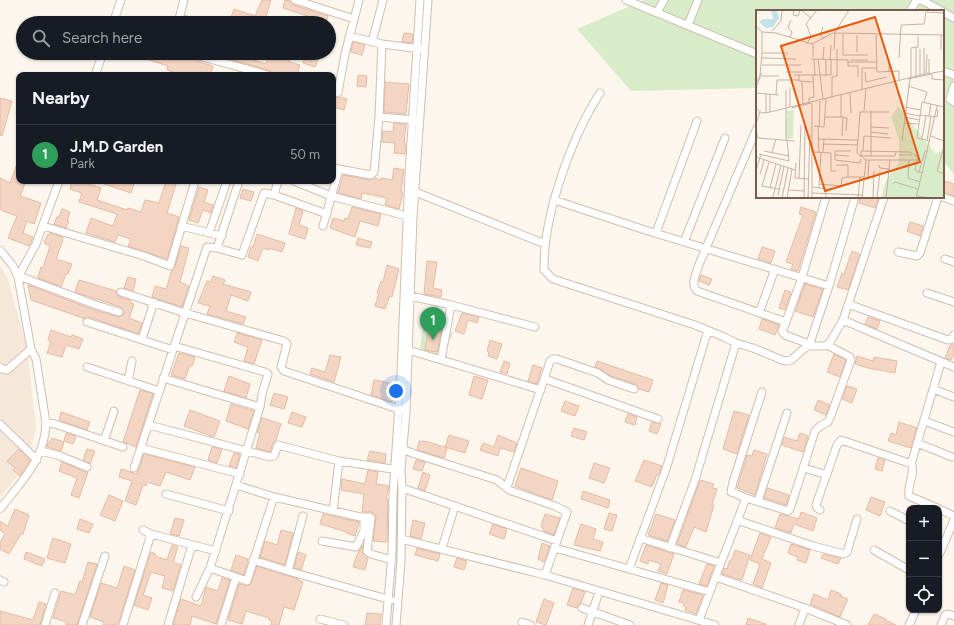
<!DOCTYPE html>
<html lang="en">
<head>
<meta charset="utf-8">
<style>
  body { margin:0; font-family:Figtree,sans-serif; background:#242831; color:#f1f3f6 }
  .controls { position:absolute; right:12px; bottom:12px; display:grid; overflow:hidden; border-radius:8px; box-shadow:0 1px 3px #0004 }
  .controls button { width:36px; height:36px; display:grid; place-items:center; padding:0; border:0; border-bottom:1px solid #363941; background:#171b24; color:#f1f3f6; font:20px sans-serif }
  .you { position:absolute; left:396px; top:391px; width:14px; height:14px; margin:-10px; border:3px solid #fff; border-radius:50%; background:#1a73e8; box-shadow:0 0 0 6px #1a73e833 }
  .badge { display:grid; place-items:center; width:26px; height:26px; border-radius:50%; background:#7c3aed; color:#fff; font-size:13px; font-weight:700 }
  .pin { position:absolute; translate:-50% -33px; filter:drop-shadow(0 1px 2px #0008) }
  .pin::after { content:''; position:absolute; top:21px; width:14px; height:12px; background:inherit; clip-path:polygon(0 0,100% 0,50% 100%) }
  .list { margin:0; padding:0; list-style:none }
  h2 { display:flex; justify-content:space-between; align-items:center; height:52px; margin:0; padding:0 16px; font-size:17px }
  h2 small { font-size:13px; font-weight:400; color:#9ea1a6 }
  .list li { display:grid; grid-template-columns:26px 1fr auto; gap:12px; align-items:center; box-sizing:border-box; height:60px; padding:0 16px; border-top:1px solid #363941 }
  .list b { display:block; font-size:15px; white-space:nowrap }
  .list p { margin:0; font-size:13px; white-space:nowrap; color:#9ea1a6 }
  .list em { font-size:13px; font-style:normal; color:#9ea1a6 }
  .icon { flex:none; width:22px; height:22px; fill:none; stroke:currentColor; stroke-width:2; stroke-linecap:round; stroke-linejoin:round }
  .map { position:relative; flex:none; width:954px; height:625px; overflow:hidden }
  .search { position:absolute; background:#171b24; box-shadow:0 1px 3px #0004; left:16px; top:16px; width:320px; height:44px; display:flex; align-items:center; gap:10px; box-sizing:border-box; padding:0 14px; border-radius:22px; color:#9ea1a6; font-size:15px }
  .panel { position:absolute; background:#171b24; box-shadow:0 1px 3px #0004; left:16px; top:72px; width:320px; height:112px; border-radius:8px }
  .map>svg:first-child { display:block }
  .residential { fill:#f5e8da }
  .green { fill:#d8ecc9 }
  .building { fill:#f3d5c3; stroke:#e6bba3 }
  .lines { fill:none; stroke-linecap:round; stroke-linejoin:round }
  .minor-casing { stroke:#d1beb0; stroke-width:9 }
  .minor { stroke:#fff; stroke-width:7 }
  .inset-road { fill:none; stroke:#c5b3a7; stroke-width:1 }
  .view { fill:#e8590c; fill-opacity:0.15; stroke:#e8590c; stroke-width:2 }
  .inset-edge { fill:none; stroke:#7a5c4d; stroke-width:2 }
</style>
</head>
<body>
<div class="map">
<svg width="954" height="625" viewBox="0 0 954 625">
  <rect width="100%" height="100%" fill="#fdf6ec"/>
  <path class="residential" d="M0 266 7 277 27 348 36 428 27 465 0 497Z"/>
  <path class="green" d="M644 0H954V174L943 161V11H757V88L631 91 577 29Z
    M423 324 453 332 451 340 446 339 442 356 420 351Z"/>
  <path class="building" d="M262 0H271L264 23H245L236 20 235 23H229L234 9 255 16Z
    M285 0 290 1 293 5 328 16 326 22 283 8Z
    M404 33 413 34 412 43 402 42Z
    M353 42 365 45 362 55 351 52Z
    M131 53H172L213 66 210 75H172L173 72 167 70 168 66 131 54Z
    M219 53H232L266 64 270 53H292L289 62 300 65 297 75H281L272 73 269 70 218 56Z
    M306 53 319 57 315 67 303 63Z
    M358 75 367 76 366 87 357 86Z
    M385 82 409 84 406 114 384 112Z
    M333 97H340L347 99 344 110 333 107Z
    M0 98 12 101 2 136 0 135Z
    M394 123 406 124 404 143H406L405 154 394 153 395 143 382 142 383 131 393 132Z
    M18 161 19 181H26L20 196 41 203 34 224 27 221 23 233 33 237 29 246 8 238 17 216 3 211 0 209V178L10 183Z
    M394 168 404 170 401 192 403 193 399 209 385 205 387 198 362 193 361 199 338 193 343 175 370 180 375 178 380 180 381 178 392 180Z
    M72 181H85L89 182 88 184 101 188 97 200 127 210 128 208 141 212 145 200 159 203 166 181H177L167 213 179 217 167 259 128 246 131 239 118 235 115 242 86 233 91 218 113 226 117 214 79 202 82 193 70 189Z
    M101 181H135L131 193 101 183Z
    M946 181 954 184V196L943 192Z
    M199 187 208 190 204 202 213 205 211 213 203 210 198 223 189 220Z
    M243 189 254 192 251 201 240 198Z
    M860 197H879L875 208 859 203Z
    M352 207 381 214 378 226 360 221 355 237 330 228 333 218 344 221 345 218 348 219Z
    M801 207 816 212 798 271 791 269 793 264 786 262 803 215 799 214Z
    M296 208 303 211 299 225 308 228 305 239 289 234Z
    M62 209 70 212 67 221H69L66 228 54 224 57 217H59Z
    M910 222 923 226 920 236 907 231Z
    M50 233 63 237 62 239 63 240 56 259 72 264 68 274H66L61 287 38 278 41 267 43 268 50 246 44 243 48 234 49 235Z
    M257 234 285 243 282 252 269 248V250L263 248 258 261 248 257 251 247H253Z
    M358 238 372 242 370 248 356 245Z
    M181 246 189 248 180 282 189 286 182 307 152 297 155 286 166 289 172 270 175 267Z
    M762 247 775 251 771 263 758 259Z
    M852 251 860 254 848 290 837 287 842 273 844 274Z
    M427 261 437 262 433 288 442 290 441 297 424 294Z
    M387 265 399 269 392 297 390 296 385 309 375 306 379 293H377L381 281 383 282Z
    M701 275 712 279 709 285 699 281Z
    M213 276 225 280 223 284 251 292 248 301 231 295 226 311 246 317 243 324 207 314 210 306 198 303 207 281 211 282Z
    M128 277 136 279 133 291 124 288Z
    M79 280 116 291 117 295 119 297 130 300V302L134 304 129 318 142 323 139 334 89 317H86L83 319V318L31 300 28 285 94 310 118 317 123 315 124 311 121 307 75 292Z
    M805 284 823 289 813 317 795 311Z
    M785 290 791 292 785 310 779 308Z
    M462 313 479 317 477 323 468 320 464 334 455 331Z
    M868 317 880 321 877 329 865 324Z
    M762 319 779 325 775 335 759 329Z
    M429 325 442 327 437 352 425 350Z
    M51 330 71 337 72 335 83 339 79 349 66 345 62 357 47 353 51 342 48 340Z
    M237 333 262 340 254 364 244 361 248 347 234 342Z
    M490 340 502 344 497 359 488 356 489 352 487 351Z
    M954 344V353L951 360 945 358 950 345Z
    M179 353 195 357 192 366 190 365 185 379 171 375Z
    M834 354 846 360 840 377 827 372Z
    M330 355 341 357 334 382 310 374 312 368 325 372Z
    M857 356 873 361 874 357 897 361 895 373 868 368 855 364Z
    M504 361 510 363 507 374 500 372Z
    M597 361 653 380 649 392 639 389 636 384 610 376 601 369 595 367Z
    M533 365 542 368 537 384 528 381Z
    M229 376 250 384 246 398 224 391Z
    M474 376 488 380 482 399 469 395Z
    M374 380 395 384 392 402 371 395Z
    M847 386 857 389 852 403 842 399Z
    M140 390 153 394 136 447 123 442Z
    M274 393 288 397 284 409 270 405Z
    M818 400 830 405 826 415 814 410Z
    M565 401 579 406 575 416 561 411Z
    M231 404 254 411 248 429 226 421Z
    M190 410 220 421 214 437 184 426Z
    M734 411 749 415 737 454 723 449Z
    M61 412 90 422 87 430 59 420Z
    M292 412 306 417 302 427 288 423Z
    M628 414 637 417 635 425 625 422Z
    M262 418 281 424 276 440 273 443 270 452 256 448 260 433 257 432Z
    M652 422 661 424 657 434 649 431Z
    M899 422 917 428 911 448 888 441 891 433 896 435Z
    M574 428 587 432 584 440 571 436Z
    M66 433 76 436 73 444 64 441Z
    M800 433 808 436 803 452 782 445 784 437 797 441Z
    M449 435 469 441 465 453 445 447Z
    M498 435 517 443 514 452 500 448 498 456 480 450 483 443 494 447Z
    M52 438 64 442 61 451 47 447 48 443H49Z
    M419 441 429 442 447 448 444 458 417 450Z
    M212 447 222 449 217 463 208 460Z
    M19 449 30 460 20 476 13 470 15 468 7 461Z
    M87 449 95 451 90 464 83 460Z
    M754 450 767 454 755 495 737 488 747 455 752 456Z
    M370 451 386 454 385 463 367 460Z
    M234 453 240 454 236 468 229 466Z
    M144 454 195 467 190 480 166 472 160 486 147 482 146 486 143 485 136 505 125 501 132 481 119 477 121 469 137 474Z
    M878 458 885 460 882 471 875 469Z
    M416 460 425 462 422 471 413 469Z
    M644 460 662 466 659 475 657 474 652 487 635 481Z
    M62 462 85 472H88L79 498 71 495 77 478 59 471Z
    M594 463 610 468 604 483 589 478Z
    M521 468 558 481 552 500 515 486Z
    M368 470 378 472 376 484 389 486 386 499H388L387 542 373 541 376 517 372 512H362L364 494 341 490 342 479 365 484Z
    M423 472 430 475 425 491 418 488Z
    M700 480 714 484 712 488 717 489 712 505H714L706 532 694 527 686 547 677 544Z
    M767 488 789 495 786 505 764 498Z
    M583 491 610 500 608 508 581 499Z
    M109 495 123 501 115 521 100 515Z
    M871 497 885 502 880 516 866 510Z
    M15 509 29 515 23 534H21L9 554 0 549V543L5 533 0 530V521L8 526Z
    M801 512 817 518 813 531 794 524 791 533 775 528 780 514 799 519Z
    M609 513 617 515 612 531 604 529Z
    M323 514 359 522 355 536 346 533 347 532 320 524Z
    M545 514 560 518 554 535 544 531 541 526Z
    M656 514 675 520 667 541 648 535Z
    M175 518 184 520 179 536 170 534Z
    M80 519 93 524 89 533 77 529Z
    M413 520 425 523 421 539 410 536Z
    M493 524 507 529 504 539 489 534Z
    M581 524 596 529 593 539 603 542 600 551 574 545Z
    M281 530 293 533 285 565 260 557 265 541 277 545Z
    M760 533 771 537 762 559 771 563 762 588 753 584 760 564 750 560Z
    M53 538 71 544 65 563 47 558Z
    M542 543 550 546 544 562 538 559Z
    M791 544 810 550 806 563 797 560 798 557 788 553Z
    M172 545 178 547 173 562 181 565 173 591 162 588 165 576 151 572 143 595 152 598 148 610 134 605 151 552 156 554 155 556 167 560Z
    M363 545V556L368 558 365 570 353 567 357 555Z
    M646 545 674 554 667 574 658 571 661 564 649 560 648 564 640 561Z
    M417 548 440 554 438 561 415 555Z
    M735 550 750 555 742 580 722 574 724 568 727 569 730 560H732Z
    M26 552 45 559 42 566 24 559Z
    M298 552 306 555 301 570 294 568Z
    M823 554 841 558 838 564 821 558Z
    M236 555 248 559 244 575 231 570Z
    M457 558 467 561 464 570 454 567Z
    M88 562 97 564 77 625H66L67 622 53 618 57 605 61 591 75 595 80 581 82 582Z
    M707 564 714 566 707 586 699 584Z
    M124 566 135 570 120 618 117 625H103L104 622 90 617 101 583 117 588Z
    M257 566 298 579V580L303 582 294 610 284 607 279 625H271L272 621 269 620V618L246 611 242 624 228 620 239 584 246 586 251 584Z
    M222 578 230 580 216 624 192 616 190 625H173L181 599 201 606 206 587 218 591Z
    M661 583 668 585 663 603 655 600Z
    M573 588 585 592 581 603 578 604 577 608 567 605Z
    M683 590 703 595 696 614 685 610 686 607 683 605V603L679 602Z
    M831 590 841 594 840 596 848 599 840 617 810 604 814 594 828 600Z
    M544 599 554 603 546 625 536 622Z
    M39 602 46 604 40 625H0V611L33 620Z
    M367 613 381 614 380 625H365Z
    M874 614 886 619 885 620 896 625H868Z
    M748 618 766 624V625H746Z"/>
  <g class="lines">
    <defs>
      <path id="minor" d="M295 0 354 19
        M626 0 757 54
        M921 0 942 11
        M910 11 916 1 918 0
        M657 12 664 0
        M943 12 954 18
        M180 18 196 23
        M113 23 121 0
        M178 23 184 0
        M688 25 698 0
        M349 36 382 44 421 49
        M372 42 383 0
        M188 53 268 75
        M943 71 954 75
        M95 75 103 53
        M954 86 950 99 954 102
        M333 92 336 93 338 92 345 54 359 0
        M600 93C571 138 543 216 544 270L553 279 695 325 724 337 736 343 753 348 782 360 787 361 791 360 805 348 809 346H825L830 342 843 320 884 197
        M379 117 415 120
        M757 128 698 267C696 275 690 284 697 291L786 322
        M333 168 371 175 374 172 379 117 382 44
        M294 181 331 196 407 216
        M413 191 545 244
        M274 195 278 181
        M943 197 954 201
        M554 200 645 230 829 286
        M43 226 144 256 170 266 195 181
        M181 226 222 236
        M323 226 339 169
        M209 233 227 181
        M656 233 697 121
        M684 242 725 138
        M217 248 239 181
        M0 250 13 266 18 277 31 349 36 359 46 423C45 459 21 482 0 509
        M898 252 917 256 920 253 938 197
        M945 259 954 262
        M19 276 96 305 119 312
        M18 277 36 244 59 181
        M121 292 185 313 284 341 287 344 281 367 284 371 401 410
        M927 293 954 302
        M405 295 451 305 535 327
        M848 304 948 340 952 339 954 335
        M759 313 775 269
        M843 320 954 367
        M87 322 173 350
        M142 339 154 302
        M809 344 785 335 782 331 786 322 802 277 826 197
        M174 346 265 372 268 374 262 394 260 407 210 568 196 597
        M809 346 829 286 855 197
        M405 349 541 390
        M441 360 451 305
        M0 367 2 369 7 370 31 349
        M87 367 159 391
        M163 378 260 407
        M544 380 550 361 553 359H557L598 373 608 380 634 389
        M128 381 132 361
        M933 389 954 397
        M762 392 733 482 731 492 746 498 788 511 790 509 815 431 820 426 828 422 830 418 851 360 850 357 827 345
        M924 421 954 432
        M46 423 55 424 123 447
        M0 424 37 460
        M149 425 270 457 274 456 278 445 339 461 399 470
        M104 441 114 411
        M917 443 952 457
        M141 448 240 474
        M402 449 415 454 497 480 509 490 555 506 567 512 545 575
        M41 451 60 456 87 467
        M911 462C916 474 907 484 909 496L937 508
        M134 468 207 247 217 248 242 255 264 193 274 195 327 214
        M804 468 827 475
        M236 485 274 497 360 517H370L371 518 367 551 371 554 392 560
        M507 487 543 382 545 379 658 419
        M402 488 557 541
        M166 494 229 511
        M758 501 787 413
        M939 509 954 516
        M820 510 817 508 816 505 837 445 841 440 909 463 912 461 941 362
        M333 511 339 461
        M890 511 909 521
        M737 520 813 546 844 554 847 552 857 519
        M143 530 151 534 216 551
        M640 538 721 563
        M401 539 545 575 715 625
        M322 541 356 547 364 531V517
        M442 548 455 506
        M555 548 710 592
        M670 548 695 480 736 343
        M874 550 909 570
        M939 555 954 520
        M253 560 288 571 391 600
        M210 568 247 581 274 497
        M629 569 666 469 708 330
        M288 571 303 516
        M716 577 805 608 847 625
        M0 580 4 582
        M582 608 630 625
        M320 619 344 625
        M699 620 746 498
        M522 622 531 625
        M45 625 55 593
        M82 625 105 556
        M123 625 151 534
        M168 625 192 545
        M221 625 236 577
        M386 625 392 553 393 495 401 373 409 174 420 0
        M396 625 401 561 402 488 401 470 406 412 413 217 428 0
        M588 625 599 592
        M799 625 805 608
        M909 625 916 610
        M941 625 945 615 948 614 954 616"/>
    </defs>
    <use href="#minor" class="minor-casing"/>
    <use href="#minor" class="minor"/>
  </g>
  <g transform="translate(756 10)">
    <rect width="188" height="188" fill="#fdf6ec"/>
    <path d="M142 96 179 143 188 141V188H125L130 171 143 152V130L135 107ZM38 100 37 129H30V108H32L30 101Z" fill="#d8ecc9"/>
    <path d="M15 0H21L23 8 17 17 10 18 3 12 7 9H17Z" fill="#bfe3e8"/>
    <path class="inset-road" d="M38 0 37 5 42 6 44 0M45 0 55 8M0 16 6 22V44L4 65 0 73M67 17 64 25 68 28M16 21 25 11 26 0M6 22 20 23 56 34 79 22 93 0M78 23 188 25M87 24V45H112M101 25V42M120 25 121 62 143 61V70M34 28 36 22 32 18 35 10M51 34 55 26 50 14 61 0M164 39V65M78 40 79 23M185 40V25M6 43H32M57 47V34M6 48 40 49M143 48 145 15 168 14 170 2 188 3M55 49 92 50V56H102V67M58 49 59 66M62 49 67 89M67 49 68 37M70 50V66M74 50 75 35M94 50H112M92 52H121M6 55H45M106 58H121M30 62H46M109 62 110 72 131 67M133 62V49M170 63 171 44M173 63V49M176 63 188 61M168 64V38M38 65H75V50M43 65V71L57 72M6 66H23M160 66V37M155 67V38L162 37V26M152 69 175 64M176 69 188 70M46 72 47 94M152 76 171 82 168 92M0 77 6 63M106 79V58M0 83 23 85M94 83 95 103M14 84V102M85 84V107M20 85 21 70H43M76 88V67L81 66V39M53 93V88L58 87 57 65M34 97V77M149 97 165 100M0 98 6 103 14 102 173 63 176 64V69M36 98 55 93M108 101 110 78M10 102V84M133 102H104L101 143 110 150H161M148 103 164 106M164 105 181 107 182 100H180M173 106 175 94M69 107H87L86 126M87 107 91 108 90 121M148 107 163 110M148 113 162 114M0 114 4 102M58 116 68 117 70 89M62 117 63 142M63 117 64 91M115 117 133 118M0 120 2 128 39 131M115 122 132 124M175 126 188 131M62 129 102 130M166 129 170 106M30 130V80M146 131 154 69M171 131 175 106M174 131 161 128 166 92 188 97M67 134 102 135M188 136 181 161 188 164M8 141 33 146M95 141H79V150L104 153 105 149M107 141 108 126 135 128M16 142 20 129M58 142 75 143M67 143 68 129M75 143V161H80M3 144 33 151 31 130M79 145 93 146M143 145H156M104 146H139L140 142M105 146V141L154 142 162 147 159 160 163 162M115 146V101M0 147 39 160M113 150 112 167 117 168M153 150 152 168 164 172 181 96M13 152 6 176 23 179M40 153 39 168 53 169M80 155H92V167H108M123 155 124 158 133 159M0 161 5 144M167 163 163 162 169 141H172M4 164 8 150M43 168 45 115M63 174 85 176 86 168 92 167M137 174 139 172 162 179M57 177 70 179V188M14 178 20 154M63 178 65 142M32 180 48 181M56 183 106 185M22 185 28 156M161 186 175 188M17 187 25 155M26 188 32 158M31 188 36 159M48 188 49 115M52 188 54 124M56 188V93M102 188 104 167M106 188 110 150M117 188 118 161M121 188 124 162M130 188 134 150M160 188 164 172"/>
    <path class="view" d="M119 7 164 152 69 181 25 36Z"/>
    <rect width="188" height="188" class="inset-edge"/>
  </g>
</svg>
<div class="controls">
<button>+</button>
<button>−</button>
<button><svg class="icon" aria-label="locate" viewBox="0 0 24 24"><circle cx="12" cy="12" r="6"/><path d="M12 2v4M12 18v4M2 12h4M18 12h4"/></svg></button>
</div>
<div class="you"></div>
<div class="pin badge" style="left:433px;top:340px;background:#2e9e5b">1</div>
<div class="search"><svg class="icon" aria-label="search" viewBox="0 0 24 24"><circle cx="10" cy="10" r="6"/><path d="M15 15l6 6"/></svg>Search here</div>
<section class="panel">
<h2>Nearby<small></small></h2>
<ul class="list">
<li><span class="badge" style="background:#2e9e5b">1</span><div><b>J.M.D Garden</b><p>Park</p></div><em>50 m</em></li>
</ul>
</section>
</div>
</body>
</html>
